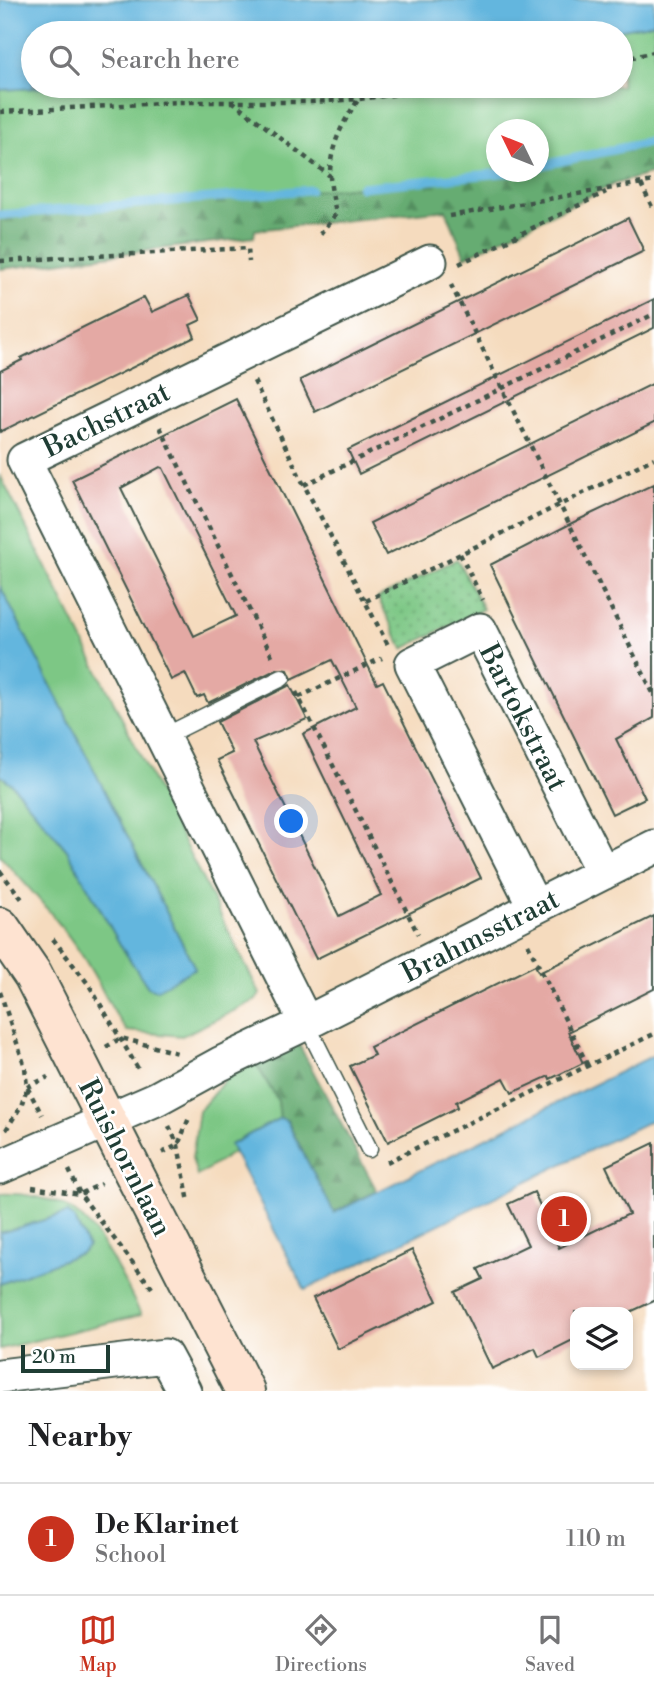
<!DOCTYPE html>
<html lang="en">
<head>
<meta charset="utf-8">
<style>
  body { margin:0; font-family:"Libre Bodoni",serif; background:#f6f6f6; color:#202124 }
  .controls { position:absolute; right:21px; bottom:21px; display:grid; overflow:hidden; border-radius:14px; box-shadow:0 4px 10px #0003 }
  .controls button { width:63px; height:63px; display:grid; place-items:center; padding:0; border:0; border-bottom:2px solid #e0e0e0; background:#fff; color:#202124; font:35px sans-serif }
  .compass { position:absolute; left:486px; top:119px; width:63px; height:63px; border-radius:50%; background:#fff; box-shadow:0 4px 10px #0003; rotate:313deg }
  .scale { position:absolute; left:21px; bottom:18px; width:89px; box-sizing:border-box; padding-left:7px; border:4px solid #1f3d34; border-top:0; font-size:19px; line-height:24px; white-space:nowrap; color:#1f3d34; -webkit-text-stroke:5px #fff; paint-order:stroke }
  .you { position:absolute; left:292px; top:822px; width:24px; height:24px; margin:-18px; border:5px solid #fff; border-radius:50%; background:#1a73e8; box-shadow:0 0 0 10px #1a73e833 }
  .badge { display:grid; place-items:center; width:46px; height:46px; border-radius:50%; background:#c8321e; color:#fff; font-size:23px; font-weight:700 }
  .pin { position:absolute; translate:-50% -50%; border:4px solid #fff; box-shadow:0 2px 7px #0006 }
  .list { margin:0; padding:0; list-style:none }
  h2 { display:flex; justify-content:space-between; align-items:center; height:91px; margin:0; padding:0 28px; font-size:30px }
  h2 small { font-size:23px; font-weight:400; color:#757577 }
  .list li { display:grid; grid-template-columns:46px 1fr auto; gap:21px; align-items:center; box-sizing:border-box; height:112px; padding:0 28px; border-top:2px solid #e0e0e0 }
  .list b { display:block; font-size:26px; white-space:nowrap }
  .list p { margin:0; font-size:23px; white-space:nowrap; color:#757577 }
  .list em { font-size:23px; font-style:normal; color:#757577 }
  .icon { flex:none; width:38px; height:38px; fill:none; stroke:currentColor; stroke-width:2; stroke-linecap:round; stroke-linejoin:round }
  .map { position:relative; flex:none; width:654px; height:1391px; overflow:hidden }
  .search { position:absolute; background:#fff; box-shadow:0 4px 10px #0003; left:21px; right:21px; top:21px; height:77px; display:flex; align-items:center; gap:18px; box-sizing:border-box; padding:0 24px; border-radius:38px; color:#757577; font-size:26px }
  .sheet { height:203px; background:#fff }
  nav { display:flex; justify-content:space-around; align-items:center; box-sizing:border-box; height:98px; border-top:2px solid #e0e0e0; background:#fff; font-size:19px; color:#757577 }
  nav a { display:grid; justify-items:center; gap:4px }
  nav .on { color:#c8321e }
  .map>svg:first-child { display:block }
  .green { fill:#7dc785; stroke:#4e825c; stroke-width:2 }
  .forest { fill:url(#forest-firs); stroke:#427453; stroke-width:2 }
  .park { fill:url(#park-dots); stroke:#4e825c; stroke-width:2 }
  .water { fill:#63b6de; stroke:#417a89; stroke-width:2 }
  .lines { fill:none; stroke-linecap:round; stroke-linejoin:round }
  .stream { stroke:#63b6de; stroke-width:9 }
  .building { fill:#e4a9a4; fill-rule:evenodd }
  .lane-casing { stroke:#3f5549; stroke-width:19 }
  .street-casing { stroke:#3f5549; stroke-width:37 }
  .secondary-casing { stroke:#3f5549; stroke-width:42 }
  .path { stroke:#3f5549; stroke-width:4.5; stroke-dasharray:5 5; stroke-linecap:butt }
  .lane { stroke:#fff; stroke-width:16 }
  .street { stroke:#fff; stroke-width:33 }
  .secondary { stroke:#fee3d1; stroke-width:38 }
  .labels { text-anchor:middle; stroke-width:5; stroke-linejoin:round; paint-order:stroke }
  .street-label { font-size:28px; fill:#1f3d34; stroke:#fff }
</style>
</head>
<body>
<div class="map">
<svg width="654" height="1391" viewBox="0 0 654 1391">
  <defs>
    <pattern id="forest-firs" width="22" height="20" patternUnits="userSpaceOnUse" patternTransform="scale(1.75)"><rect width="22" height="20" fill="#66ac72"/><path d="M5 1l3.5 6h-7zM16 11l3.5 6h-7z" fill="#538d5e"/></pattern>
    <pattern id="park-dots" width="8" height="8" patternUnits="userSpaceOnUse" patternTransform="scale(1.75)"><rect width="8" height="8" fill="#7dc785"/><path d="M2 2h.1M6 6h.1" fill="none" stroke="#66a36e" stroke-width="1.8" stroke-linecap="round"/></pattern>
  </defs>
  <rect width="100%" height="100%" fill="#fff"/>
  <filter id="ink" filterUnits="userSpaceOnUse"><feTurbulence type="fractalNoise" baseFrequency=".0143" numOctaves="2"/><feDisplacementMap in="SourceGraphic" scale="14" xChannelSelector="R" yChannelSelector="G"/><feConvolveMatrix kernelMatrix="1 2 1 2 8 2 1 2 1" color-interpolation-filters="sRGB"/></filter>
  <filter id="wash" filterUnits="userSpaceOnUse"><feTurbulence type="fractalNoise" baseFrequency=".00686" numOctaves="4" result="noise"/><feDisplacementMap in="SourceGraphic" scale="28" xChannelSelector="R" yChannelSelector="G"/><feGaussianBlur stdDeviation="1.57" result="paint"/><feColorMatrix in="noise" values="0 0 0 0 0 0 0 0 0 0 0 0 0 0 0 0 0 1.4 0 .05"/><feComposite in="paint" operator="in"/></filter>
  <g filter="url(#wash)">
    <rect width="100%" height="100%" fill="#f5dbbe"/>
    <path class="green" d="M654 23V141L539 166 538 130H496V172H512L361 187 0 215V90L72 86H621V33H602Z
      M0 475 260 994 256 1000 182 1036 127 1031C113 1013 105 994 94 975 69 931 34 893 0 856V775L12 784 67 850 121 946 148 987 156 989 195 968 0 586Z
      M255 1062 278 1101 280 1118 231 1144 234 1152 197 1176 192 1158 199 1111 228 1076Z
      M0 1194C22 1193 55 1198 73 1211 100 1229 127 1286 141 1315L0 1349V1284L81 1253 88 1247 75 1220 68 1213 0 1233Z"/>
    <path class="forest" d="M654 141V173L614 184 465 257 446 210 255 230 254 237 0 269V215L361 187 512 172H538L539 166Z
      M297 1041 377 1191 333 1213 287 1120 280 1118 278 1101 255 1062Z"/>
    <path class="park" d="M457 559 483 609 403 649 378 598Z"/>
    <path class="water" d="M0 0H654V23L602 33H33V86H72L0 90Z
      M0 586 195 968 156 990 148 987 121 946 67 850 12 784 0 775Z
      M654 1055V1119L305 1290 230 1145 280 1118 286 1120 334 1213Z
      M68 1213 75 1220 88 1247 81 1253 0 1284V1233Z"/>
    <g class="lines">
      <path class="stream" d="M538 166 654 141
        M361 187 512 172
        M0 215 310 190"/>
    </g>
    <g id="blocks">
      <path class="building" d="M628 218 644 251 315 412 300 380Z
        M189 295 201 320 190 325 195 337 0 432V371L22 360 21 358 144 297 152 312Z
        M654 299V328L359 474 348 450Z
        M654 383V423L386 555 370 523Z
        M236 399 377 684 383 681 481 878 316 959 217 760 232 753 217 722 290 685 307 719 253 742 339 916 381 895 303 734 356 707 332 660 292 679 288 670 277 669 208 703 204 695 197 698 185 673 171 680 72 480ZM160 467 163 468 236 616 194 636 121 488Z
        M654 484V718L616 739 645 798 612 814 490 565 574 522Z
        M654 916V989L568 1032 583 1063 550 1079 549 1076 512 1093 504 1078 456 1102 458 1107 388 1142 350 1066 374 1055 370 1047 535 965 539 973Z
        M654 1143V1301L630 1312H575V1339L539 1357 535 1348 492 1369 455 1292 483 1279 478 1269 528 1245 508 1204 534 1192 559 1248 629 1214 606 1166Z
        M412 1250 437 1301 338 1349 313 1298Z"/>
    </g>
  </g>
  <g filter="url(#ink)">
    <use href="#blocks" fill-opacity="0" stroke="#3f5549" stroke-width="2"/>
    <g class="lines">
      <defs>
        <path id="lane" d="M163 737 282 678
          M306 1023 369 1149"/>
        <path id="street" d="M535 907 412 664 480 630 603 873
          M306 1023 24 460 430 262
          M0 1167 156 1099 220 1064 306 1023 654 847
          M0 1376 165 1356 184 1391"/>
        <path id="secondary" d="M0 927 33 975 245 1391"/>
      </defs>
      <use href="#lane" class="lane-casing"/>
      <use href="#street" class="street-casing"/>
      <use href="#secondary" class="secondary-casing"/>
      <path class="path" d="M621 60 654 52
        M232 101 330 176
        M0 112 179 102H312L359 99 465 86
        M641 184 654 211
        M449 216 654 181
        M320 234 336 214C334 201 330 187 330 175 330 146 343 121 359 99
        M0 261 248 248 249 262
        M459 264 606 192
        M451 285 654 695
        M254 381 304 485 388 645
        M160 427 273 658
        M304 485 654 314
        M460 554 483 600
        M366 601 654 458
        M296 692 418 934
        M299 697 382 658
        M0 871 22 899
        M53 939 89 985 140 1072
        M528 944 588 1066
        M0 992 25 1067 27 1087 42 1115
        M106 1047 121 1038 177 1053
        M27 1087 48 1077
        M169 1126 178 1145 189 1202
        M6 1130 21 1106 27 1088
        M162 1153 178 1145 189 1118
        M387 1162 654 1034
        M69 1170 80 1194 152 1288
        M32 1187 80 1194 101 1184"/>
      <use href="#lane" class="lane"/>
      <use href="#street" class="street"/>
      <use href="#secondary" class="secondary"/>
    </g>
  </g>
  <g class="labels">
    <g class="street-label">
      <text transform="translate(106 419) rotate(-26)" y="10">Bachstraat</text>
      <text transform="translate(524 717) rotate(63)" y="10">Bartokstraat</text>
      <text transform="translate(480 935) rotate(-27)" y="10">Brahmsstraat</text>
      <text transform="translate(126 1157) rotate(63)" y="10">Ruishornlaan</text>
    </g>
  </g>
</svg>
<div class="controls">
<button><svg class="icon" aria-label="layers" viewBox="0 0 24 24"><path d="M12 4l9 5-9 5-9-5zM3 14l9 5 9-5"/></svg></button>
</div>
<svg class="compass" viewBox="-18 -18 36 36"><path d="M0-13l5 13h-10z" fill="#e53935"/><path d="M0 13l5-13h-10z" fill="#757577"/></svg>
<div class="scale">20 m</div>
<div class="you"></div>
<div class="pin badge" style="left:564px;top:1219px">1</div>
<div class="search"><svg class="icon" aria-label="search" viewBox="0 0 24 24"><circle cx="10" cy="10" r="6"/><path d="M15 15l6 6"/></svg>Search here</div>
</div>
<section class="sheet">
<h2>Nearby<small></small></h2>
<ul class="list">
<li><span class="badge">1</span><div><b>De Klarinet</b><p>School</p></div><em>110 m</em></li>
</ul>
</section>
<nav>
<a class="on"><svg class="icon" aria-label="map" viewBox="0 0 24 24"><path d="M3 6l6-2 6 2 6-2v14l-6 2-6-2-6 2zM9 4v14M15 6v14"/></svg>Map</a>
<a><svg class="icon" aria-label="directions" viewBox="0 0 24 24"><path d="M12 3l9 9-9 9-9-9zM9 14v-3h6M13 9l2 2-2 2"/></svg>Directions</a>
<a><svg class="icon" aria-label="saved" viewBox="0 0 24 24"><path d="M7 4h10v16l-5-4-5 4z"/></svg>Saved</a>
</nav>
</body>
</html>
